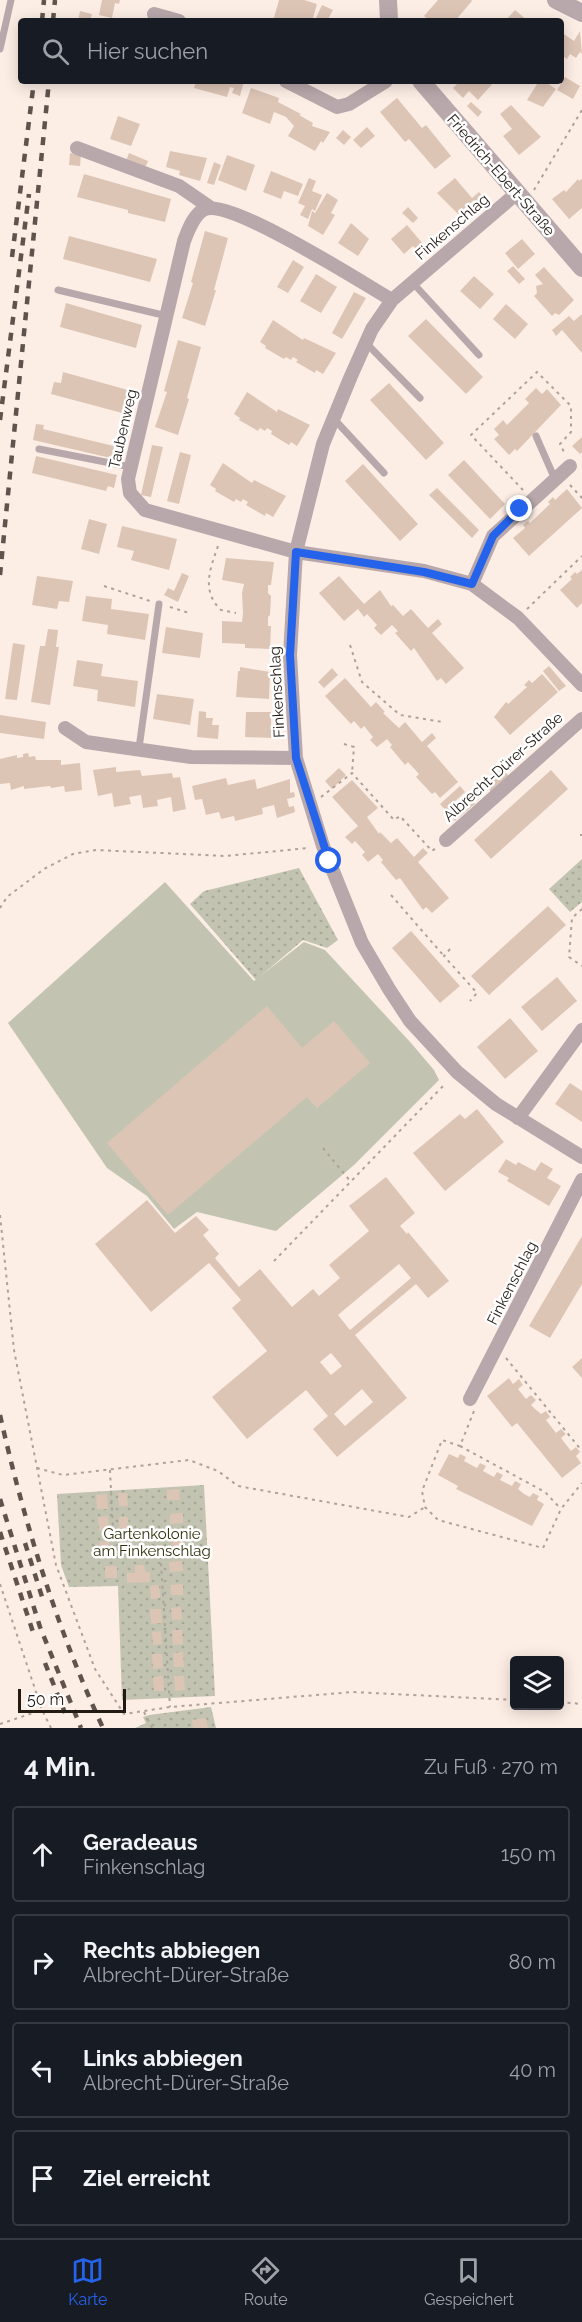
<!DOCTYPE html>
<html lang="de">
<head>
<meta charset="utf-8">
<style>
  body { margin:0; font-family:Raleway,sans-serif; background:#242831; color:#f1f3f6 }
  .controls { position:absolute; right:18px; bottom:18px; display:grid; overflow:hidden; border-radius:6px; box-shadow:0 3px 15px #0003 }
  .controls button { width:54px; height:54px; display:grid; place-items:center; padding:0; border:0; border-bottom:2px solid #363941; background:#171b24; color:#f1f3f6; font:30px sans-serif }
  .scale { position:absolute; left:18px; bottom:15px; width:108px; box-sizing:border-box; padding-left:6px; border:3px solid #231a14; border-top:0; font-size:16px; line-height:21px; white-space:nowrap; color:#231a14; -webkit-text-stroke:4px #fff; paint-order:stroke }
  .stop { position:absolute; width:18px; height:18px; margin:-14px; border:4px solid #2563eb; border-radius:50%; background:#fff }
  .stop.end { background:#2563eb; border-color:#fff; box-shadow:0 2px 6px #0008 }
  .list { margin:0; padding:0; list-style:none }
  h2 { display:flex; justify-content:space-between; align-items:center; height:78px; margin:0; padding:0 24px; font-size:26px }
  h2 small { font-size:20px; font-weight:400; color:#9ea1a6 }
  .list li { display:grid; grid-template-columns:39px 1fr auto; gap:18px; align-items:center; box-sizing:border-box; height:96px; margin:0 12px 12px; padding:0 12px; border:2px solid #363941; border-radius:6px }
  .list b { display:block; font-size:22px; white-space:nowrap }
  .list p { margin:0; font-size:20px; white-space:nowrap; color:#9ea1a6 }
  .list em { font-size:20px; font-style:normal; color:#9ea1a6 }
  .icon { flex:none; width:33px; height:33px; fill:none; stroke:currentColor; stroke-width:2; stroke-linecap:round; stroke-linejoin:round }
  .map { position:relative; flex:none; width:582px; height:1728px; overflow:hidden }
  .search { position:absolute; background:#171b24; box-shadow:0 3px 15px #0003; left:18px; right:18px; top:18px; height:66px; display:flex; align-items:center; gap:15px; box-sizing:border-box; padding:0 21px; border-radius:6px; color:#9ea1a6; font-size:22px }
  .sheet { height:510px; background:#171b24 }
  nav { display:flex; justify-content:space-around; align-items:center; box-sizing:border-box; height:84px; border-top:2px solid #363941; background:#171b24; font-size:16px; color:#9ea1a6 }
  nav a { display:grid; justify-items:center; gap:3px }
  nav .on { color:#2563eb }
  .map>svg:first-child { display:block }
  .green { fill:url(#green-dots) }
  .pitch { fill:#c2c4b1 }
  .building { fill:#ddc5b6; fill-rule:evenodd }
  .lines { fill:none; stroke-linecap:round; stroke-linejoin:round }
  .path { stroke:#aea199; stroke-width:2; stroke-dasharray:3 4.5; stroke-linecap:butt }
  .service { stroke:#b8a8ac; stroke-width:7 }
  .minor { stroke:#b8a8ac; stroke-width:14 }
  .tertiary { stroke:#b8a8ac; stroke-width:18 }
  .rail { stroke:#5f544d; stroke-width:4.5; stroke-dasharray:8 8; stroke-linecap:butt }
  .route { stroke:#2563eb; stroke-width:8 }
  .labels { text-anchor:middle; stroke-width:5; stroke-linejoin:round; paint-order:stroke }
  .street-label { font-size:15px; fill:#231a14; stroke:#fff }
  .park-label { font-size:15px; fill:#2d2f08; stroke:#fff }
</style>
</head>
<body>
<div class="map">
<svg width="582" height="1728" viewBox="0 0 582 1728">
  <defs>
    <pattern id="green-dots" width="8" height="8" patternUnits="userSpaceOnUse" patternTransform="scale(1.5)"><rect width="8" height="8" fill="#c2c4b1"/><path d="M2 2h.1M6 6h.1" fill="none" stroke="#a6a897" stroke-width="1.8" stroke-linecap="round"/></pattern>
  </defs>
  <rect width="100%" height="100%" fill="#fdeee5"/>
  <path class="green" d="M582 859V902L570 912 549 889Z
    M299 868 338 940 327 948 303 940 256 980 190 904 204 891Z
    M204 1485 215 1696 122 1700 118 1586 69 1587 61 1565 57 1494Z
    M211 1707 216 1728H135L146 1723 143 1717 149 1715Z"/>
  <path class="pitch" d="M165 882 254 981 304 942 325 950 411 1043 434 1070 439 1080 354 1165 276 1231 197 1212 174 1229 147 1196 107 1168 8 1023Z"/>
  <path class="building" d="M102 0H120L119 4 115 3 112 18 99 15Z
    M279 0H304L317 4 312 21H273Z
    M438 0H471L472 1 455 21H430L424 16Z
    M322 5 333 10 327 21 316 18Z
    M515 10 528 21H505Z
    M80 11 92 14 90 21H78Z
    M580 31 582 54 580 52 576 58 570 54 567 59 561 55V32L574 41Z
    M565 77 580 86 573 99 557 90Z
    M196 81H244L240 96 232 93 234 88 230 87 227 97 194 88Z
    M460 81H495L478 100 469 91 463 98 453 88Z
    M539 81H544L556 89 543 107 527 100Z
    M251 88 279 98 278 102 301 114 299 115 313 123 312 126 330 132 323 143 321 141 315 151 288 136 294 126 286 117 274 112 270 124 242 113Z
    M397 98 422 128 426 125 451 156 435 169 409 139 405 142 380 112Z
    M471 102 482 112 478 117 467 106Z
    M511 105 541 137 519 155 503 136 512 129 500 114Z
    M118 116 140 124 131 146 110 139Z
    M367 127 375 136 361 148 353 140Z
    M343 130 351 137 344 145 336 138Z
    M170 151 207 158 200 181 179 175 180 171 166 167Z
    M70 153 81 155 80 166 69 165Z
    M129 153 148 161 145 168 126 161Z
    M227 155 255 165 246 191 218 180Z
    M214 162 221 165 214 185 207 183Z
    M271 171 303 184 298 196 284 191 281 199 263 192Z
    M84 174 171 199 165 222 128 213V210L77 197Z
    M309 178 316 181 312 191 322 195 315 211 312 209 308 219 300 215 305 206 298 203Z
    M455 178 472 198 479 192 486 200 479 206 474 200 458 214 437 193Z
    M578 179 579 181 582 179V208L569 219 552 199 564 190 566 192Z
    M327 193 338 200 331 213 335 215 323 235 308 226 312 211 315 213Z
    M408 207 418 218 413 223 402 213Z
    M351 223 369 239 358 256 338 243Z
    M407 225 423 244 417 250 413 246 404 254 391 239Z
    M205 231 228 238 214 290H216L205 326 182 318 193 283 191 282Z
    M69 236 157 259 150 282 63 259Z
    M522 239 535 254 518 269 505 253Z
    M293 260 304 267 288 293 277 287Z
    M513 266 525 279 519 284 507 271Z
    M544 267 574 300 559 315 555 313 552 316 534 296 537 293 536 286 543 284 535 275Z
    M316 274 337 287 321 313 300 301Z
    M474 276 494 294 480 309 460 291Z
    M354 292 366 298 342 339 332 333Z
    M66 303 142 325 136 348 60 327Z
    M506 304 528 324 515 339 493 319Z
    M582 314V353L562 330 556 336 552 330 569 316 574 321Z
    M426 319 483 377 466 394 408 336Z
    M273 320 303 340 304 338 336 353 323 374 316 370 315 373 296 362 298 360 293 357 291 360 286 357 284 359 265 348 266 346 260 342Z
    M178 340 201 347 187 398 189 399 178 435 155 427 167 392 164 391Z
    M63 372 128 390 122 413 51 394 54 382 61 383Z
    M389 383 444 443 426 460 370 400Z
    M536 388 542 394 547 389 561 405 517 451 515 449 509 455 494 439 499 435 494 429 503 420 507 425 529 403 525 399Z
    M247 392 277 412 278 409 310 425 297 446 291 442 289 445 271 434 272 431 267 428 265 431 260 428 258 431 239 420 240 418 234 414Z
    M36 424 44 425 43 429 118 447 115 459 33 440Z
    M582 437V452L580 454 572 446Z
    M152 445 163 447 151 497 141 495Z
    M180 452 191 455 179 504 167 501Z
    M36 456 117 475 114 488 108 486 106 491 32 473Z
    M464 460 505 504 490 519 448 475Z
    M223 463 252 483 254 480 286 496 273 517 266 513 265 516 246 505 248 502 243 499 241 502 236 499 234 502 215 491 216 489 210 485Z
    M363 464 418 524 400 541 345 481Z
    M437 488 479 530 472 538 429 495Z
    M567 489 582 508 529 556 513 538 525 528 523 525 528 521 530 523 550 504 548 502 553 497 555 500Z
    M89 519 107 524 99 554 81 549Z
    M122 526 177 539 169 570 131 560 134 551 117 547Z
    M226 558 274 562 271 585H268V593L271 596 270 615 268 617V626H271L270 649 245 648V644L222 643V621L242 622 243 613 242 593 244 584 222 580Z
    M582 570V603L577 608 560 590 572 579 570 577 575 572 577 574Z
    M182 573 189 576 178 602 164 595 168 588 174 591Z
    M37 576 73 581 69 602 59 601 57 609 32 605Z
    M339 576 364 604 380 590 391 606 393 605 403 616 411 609 428 628 438 619 442 624 432 633 464 668 446 684 441 678 437 681 414 648 411 651 395 633 398 631 392 625 381 635 374 628 377 625 367 614 364 617 358 609 344 621 319 593Z
    M86 596 112 599 111 609 149 614 145 640 107 634 108 625 82 621Z
    M166 627 203 633 200 658 162 653Z
    M48 629 58 630 56 647H59L50 705 31 702 40 646H45Z
    M13 643 25 645 17 700 5 699Z
    M77 660 103 664 101 676 138 681 135 707 97 701 98 690 73 686Z
    M549 666 566 686 559 691 543 671Z
    M240 667 270 672 269 699 236 697 238 671H240Z
    M332 668 338 675 324 688 318 682Z
    M542 674 558 692 510 735 494 717 506 702 508 704 527 687 524 685 529 680 532 683Z
    M345 678 371 707 376 702 385 712 383 713 399 728 405 722 422 742 432 733 436 738 427 746 458 782 440 798 435 792 432 794 416 777 419 774 408 762 405 765 390 747 392 745 387 739 377 747 370 740 373 737 364 726 361 729 354 721 351 724 325 696Z
    M157 694 194 699 190 725 153 719Z
    M199 711 206 712V718H213L212 725H219L218 739 197 737Z
    M246 712H271V738L245 737Z
    M0 715 46 722 44 739 0 733Z
    M28 753 29 757 35 756 36 760H61V765L80 763 82 790 65 792 64 786 51 788 50 786 24 789V786L11 790 10 783 0 784V759L17 755V758L23 757V754Z
    M116 767V772L140 770 142 776 172 773 173 778 180 777 186 809 173 812 171 797 157 800 158 806 143 808 141 795 129 797 131 804 114 807 112 793 98 796 93 770Z
    M339 768 346 775 332 789 325 781Z
    M502 769 511 778 493 794 485 785Z
    M551 770 568 789 491 859 474 840Z
    M226 778 228 785 255 779 257 789 290 779V793L294 792 295 797 287 799 289 807 294 806 295 812 277 818 274 805 262 808 263 814 235 821 234 816 221 819 219 812 206 815 202 799 195 800 192 786Z
    M352 780 378 808 367 817 379 834 380 832 391 843 397 838 414 857 423 848 428 853 418 862 449 898 432 913 426 907 423 910 400 878 396 880 381 862 383 860 378 854 368 862 362 855 365 852 355 841 352 844 345 837 358 826 332 797Z
    M460 786 465 792 451 805 456 810 470 797 475 804 455 821 440 804Z
    M548 906 566 925 489 995 471 976Z
    M411 931 460 986 440 1003 392 948Z
    M557 977 577 1001 542 1031 521 1007Z
    M267 1006 302 1048 334 1021 370 1063 317 1108 307 1097 168 1215 107 1143Z
    M510 1018 538 1051 505 1079 477 1047Z
    M570 1083 582 1091V1122L555 1104Z
    M477 1109 504 1142 445 1191 413 1153 460 1114 465 1119Z
    M506 1159 516 1165 518 1162 535 1171 541 1162 553 1169 547 1178 561 1186 549 1206 507 1181 509 1178 498 1172Z
    M386 1177 415 1213 400 1226 407 1234 408 1232 449 1281 428 1298 416 1284 355 1335 407 1398 337 1457 313 1429 328 1416 306 1390 247 1439 212 1397 267 1351 232 1308 241 1300 209 1263 151 1312 95 1244 147 1200 175 1233 196 1216 209 1230 203 1235 219 1254 215 1258 239 1287 260 1269 292 1307 313 1289 319 1296 340 1278 329 1265 369 1231 349 1206ZM399 1264 411 1278 350 1330 338 1315ZM331 1353 342 1366 331 1375 320 1362ZM362 1389 373 1402 345 1426 334 1414Z
    M582 1236V1284L550 1338 529 1326Z
    M582 1358V1378L572 1367Z
    M509 1378 513 1384 519 1379 523 1385 518 1389 526 1399 531 1395 536 1400 531 1405 534 1408 541 1414 546 1411 550 1417 546 1420 556 1433 561 1429 566 1434 561 1438 571 1451 576 1447 580 1452 576 1456 581 1463 562 1478 517 1423 512 1427 487 1396Z
    M449 1454 458 1458 460 1454 466 1457 464 1461 477 1468 480 1463 486 1466 483 1471 494 1477 497 1472 503 1475 500 1480 512 1486 515 1481 521 1484 518 1489 524 1494 530 1497 533 1493 539 1496 537 1500 544 1504 532 1526 456 1489 458 1486 438 1475Z
    M179 1489 180 1500H167V1490Z
    M118 1493H127L128 1506H119Z
    M107 1494 108 1509H97L96 1495Z
    M183 1513V1523L170 1524V1514Z
    M108 1516 109 1531H99L98 1517Z
    M119 1517H128L129 1529 119 1530Z
    M184 1536 185 1547H172L171 1537Z
    M109 1541 110 1552H100L99 1542Z
    M182 1561 183 1571 170 1572 169 1562Z
    M135 1565H144L145 1572H150V1582L127 1583V1573H135Z
    M105 1566H117V1578H105Z
    M183 1584V1595H171L170 1585Z
    M159 1585 160 1598 151 1599 150 1586Z
    M181 1607 182 1619 172 1620 171 1608Z
    M150 1609H161L162 1623 151 1624Z
    M172 1630H182L183 1644 173 1645Z
    M161 1631 162 1644 153 1645 152 1632Z
    M183 1652 184 1667H174L173 1653Z
    M152 1654H162L163 1668 153 1669Z
    M163 1676 164 1691H154L153 1677Z
    M174 1676H184L185 1690 175 1691Z
    M206 1718 208 1728H193L192 1720Z"/>
  <g class="lines">
    <path class="path" d="M495 21 499 16
      M534 190 582 110
      M570 485 582 498
      M523 490 471 435 537 372 571 406V432L560 444 565 454
      M218 546C210 569 201 591 221 610L236 613
      M104 586 150 601
      M170 607 189 613
      M527 609 582 556
      M350 645 362 682 400 715 443 722
      M344 744 354 747 352 773
      M321 797 352 773 394 820 400 816 432 851 436 848
      M580 835H582
      M391 895 444 956
      M0 908 7 897 44 869 73 854 96 850 226 856 308 848
      M582 909 572 918 569 957 582 966
      M450 949 444 956 477 993 470 1001
      M323 1148 351 1182
      M0 1215 14 1350 56 1565 95 1669 124 1714 170 1707 353 1692 514 1700
      M274 1261 446 1083
      M506 1358 582 1451
      M474 1411 460 1446 442 1440 422 1491 425 1507 438 1520 543 1548 561 1509 582 1483
      M460 1446 545 1492 561 1509
      M37 1468 63 1475 189 1460 218 1471 238 1486 409 1517 425 1507
      M110 1470 114 1550 160 1547 170 1707
      M0 1584 42 1710 51 1728
      M560 1702 582 1704
      M144 1712 152 1728
      M0 1724 42 1710"/>
    <path class="service" d="M0 49 11 0
      M412 282 479 355
      M58 290 167 316
      M366 343 420 398
      M334 419 384 473
      M536 436 554 477
      M39 449 131 467
      M139 748 159 604"/>
    <path class="minor" d="M154 14 179 21
      M286 81 337 107 349 104 386 81
      M77 148 179 186 211 208
      M517 193 392 300 372 329 351 376 323 444 296 552 290 655 294 725 296 758 323 846 362 943 389 989 410 1021 457 1072 496 1104 582 1157
      M392 300C364 284 228 196 203 210 193 216 188 231 184 241L128 479 130 493 145 510 296 552 424 571 472 584 518 618 582 685
      M472 584 493 536 570 466
      M65 728 86 742 191 757 296 758
      M446 840 582 719
      M518 1118 582 1030
      M470 1399 582 1180"/>
    <path class="tertiary" d="M388 0 389 21
      M556 0 582 13
      M421 81 582 268"/>
    <path class="rail" d="M42 21 44 0
      M53 21 55 0
      M12 257 34 81
      M0 420 29 194
      M0 575 49 81
      M0 1415C24 1522 57 1629 103 1728
      M0 1499 40 1627 81 1728
      M0 1532 33 1632
      M25 1543 43 1600
      M45 1663 65 1713"/>
  </g>
  <g class="lines">
    <path class="route" d="M329 861 296 758 290 655 296 552 424 572 472 584 493 536 520 509"/>
  </g>
  <g class="labels">
    <g class="street-label">
      <text transform="translate(501 175) rotate(49)" y="5">Friedrich-Ebert-Straße</text>
      <text transform="translate(452 227) rotate(-41)" y="5">Finkenschlag</text>
      <text transform="translate(123 429) rotate(-77)" y="5">Taubenweg</text>
      <text transform="translate(277 692) rotate(-93)" y="5">Finkenschlag</text>
      <text transform="translate(503 767) rotate(-42)" y="5">Albrecht-Dürer-Straße</text>
      <text transform="translate(512 1283) rotate(-63)" y="5">Finkenschlag</text>
    </g>
    <g class="park-label">
      <text x="152" y="1539">Gartenkolonie<tspan x="152" dy="17">am Finkenschlag</tspan></text>
    </g>
  </g>
</svg>
<div class="controls">
<button><svg class="icon" aria-label="layers" viewBox="0 0 24 24"><path d="M12 4l9 5-9 5-9-5zM3 14l9 5 9-5"/></svg></button>
</div>
<div class="scale">50 m</div>
<div class="stop" style="left:329px;top:861px"></div>
<div class="stop end" style="left:520px;top:509px"></div>
<div class="search"><svg class="icon" aria-label="search" viewBox="0 0 24 24"><circle cx="10" cy="10" r="6"/><path d="M15 15l6 6"/></svg>Hier suchen</div>
</div>
<section class="sheet">
<h2>4 Min.<small>Zu Fuß · 270 m</small></h2>
<ul class="list">
<li><svg class="icon" aria-label="ahead" viewBox="0 0 24 24"><path d="M12 20V5M6 11l6-6 6 6"/></svg><div><b>Geradeaus</b><p>Finkenschlag</p></div><em>150 m</em></li>
<li><svg class="icon" aria-label="right" viewBox="0 0 24 24"><path d="M7 20v-9h11M14 6l5 5-5 5"/></svg><div><b>Rechts abbiegen</b><p>Albrecht-Dürer-Straße</p></div><em>80 m</em></li>
<li><svg class="icon" aria-label="left" viewBox="0 0 24 24"><path d="M17 20v-9H6M10 6l-5 5 5 5"/></svg><div><b>Links abbiegen</b><p>Albrecht-Dürer-Straße</p></div><em>40 m</em></li>
<li><svg class="icon" aria-label="arrive" viewBox="0 0 24 24"><path d="M6 21V4h12l-3 4 3 4H6"/></svg><div><b>Ziel erreicht</b></div></li>
</ul>
</section>
<nav>
<a class="on"><svg class="icon" aria-label="map" viewBox="0 0 24 24"><path d="M3 6l6-2 6 2 6-2v14l-6 2-6-2-6 2zM9 4v14M15 6v14"/></svg>Karte</a>
<a><svg class="icon" aria-label="directions" viewBox="0 0 24 24"><path d="M12 3l9 9-9 9-9-9zM9 14v-3h6M13 9l2 2-2 2"/></svg>Route</a>
<a><svg class="icon" aria-label="saved" viewBox="0 0 24 24"><path d="M7 4h10v16l-5-4-5 4z"/></svg>Gespeichert</a>
</nav>
</body>
</html>
